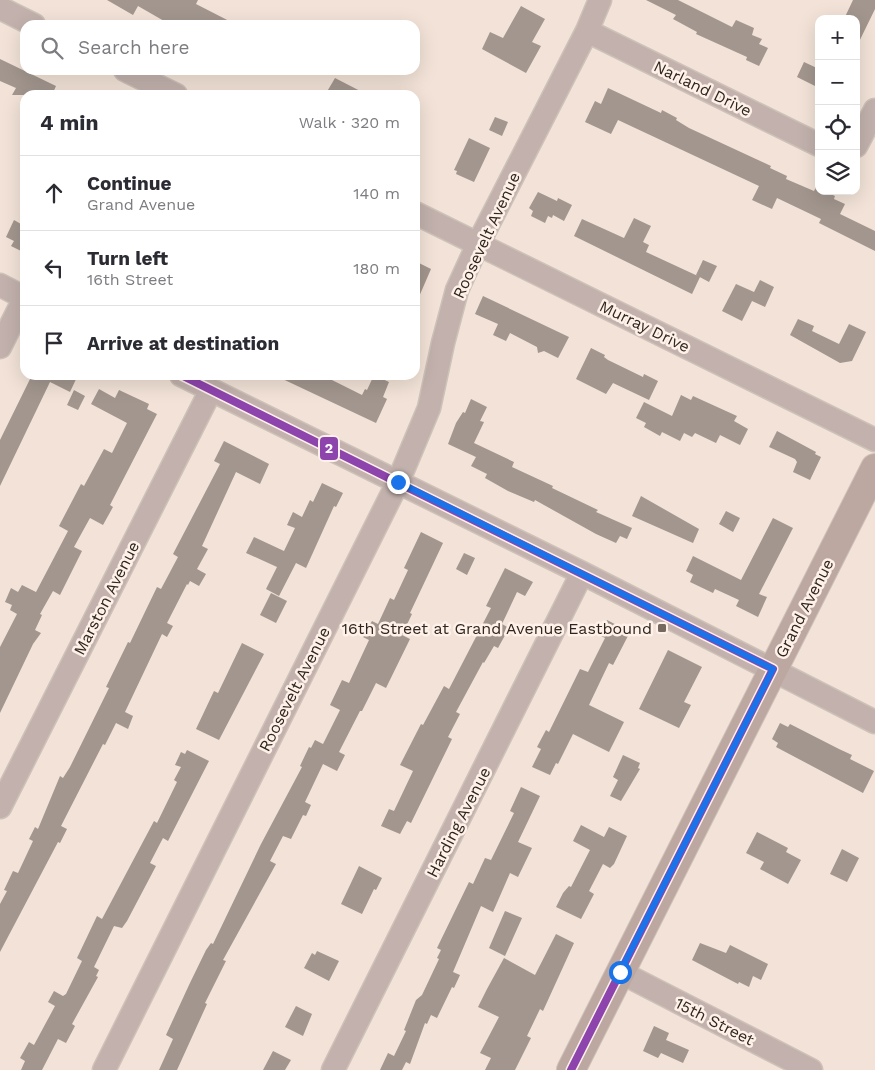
<!DOCTYPE html>
<html lang="en">
<head>
<meta charset="utf-8">
<style>
  body { margin:0; font-family:"Work Sans",sans-serif; background:#f7f7f7; color:#2b2b33 }
  .controls { position:absolute; right:15px; top:15px; display:grid; overflow:hidden; border-radius:10px; box-shadow:0 5px 20px #0002 }
  .controls button { width:45px; height:45px; display:grid; place-items:center; padding:0; border:0; border-bottom:1px solid #e1e1e2; background:#fff; color:#2b2b33; font:25px sans-serif }
  .stop { position:absolute; width:15px; height:15px; margin:-11px; border:4px solid #1a73e8; border-radius:50%; background:#fff }
  .stop.end { background:#1a73e8; border-color:#fff; box-shadow:0 1px 5px #0008 }
  .list { margin:0; padding:0; list-style:none }
  h2 { display:flex; justify-content:space-between; align-items:center; height:65px; margin:0; padding:0 20px; font-size:21px }
  h2 small { font-size:16px; font-weight:400; color:#7c7c81 }
  .list li { display:grid; grid-template-columns:32px 1fr auto; gap:15px; align-items:center; box-sizing:border-box; height:75px; padding:0 20px; border-top:1px solid #e1e1e2 }
  .list b { display:block; font-size:19px; white-space:nowrap }
  .list p { margin:0; font-size:16px; white-space:nowrap; color:#7c7c81 }
  .list em { font-size:16px; font-style:normal; color:#7c7c81 }
  .icon { flex:none; width:28px; height:28px; fill:none; stroke:currentColor; stroke-width:2; stroke-linecap:round; stroke-linejoin:round }
  .map { position:relative; flex:none; width:875px; height:1070px; overflow:hidden }
  .search { position:absolute; background:#fff; box-shadow:0 5px 20px #0002; left:20px; top:20px; width:400px; height:55px; display:flex; align-items:center; gap:12px; box-sizing:border-box; padding:0 18px; border-radius:15px; color:#7c7c81; font-size:19px }
  .panel { position:absolute; background:#fff; box-shadow:0 5px 20px #0002; left:20px; top:90px; width:400px; height:290px; border-radius:15px }
  .map>svg:first-child { display:block }
  .building { fill:#a2968e }
  .lines { fill:none; stroke-linecap:round; stroke-linejoin:round }
  .minor-casing { stroke:#cdc1b8; stroke-width:25 }
  .major-casing { stroke:#cdc1b8; stroke-width:30 }
  .minor { stroke:#c2b1ac; stroke-width:22 }
  .major { stroke:#bca7a1; stroke-width:28 }
  .bus-1-casing { stroke:#fdf1e9; stroke-width:11 }
  .bus-1 { stroke:#8e44ad; stroke-width:8 }
  .route { stroke:#1a73e8; stroke-width:6 }
  .poi-dot { fill:#75685f; stroke:#fdf1e9; stroke-width:2 }
  .labels { text-anchor:middle; stroke-width:5; stroke-linejoin:round; paint-order:stroke }
  .street-label { font-size:16px; fill:#31261f; stroke:#fdf1e9 }
  .poi-label { font-size:16px; fill:#31261f; stroke:#fdf1e9; text-anchor:end }
  .line-badge { stroke:#fdf1e9; stroke-width:2 }
  .badge-label { font-size:14px; text-anchor:middle; font-weight:bold; fill:#fff }
</style>
</head>
<body>
<div class="map">
<svg width="875" height="1070" viewBox="0 0 875 1070">
  <rect width="100%" height="100%" fill="#f2e2d7"/>
  <path class="building" d="M107 0H198L196 4 237 25H171L138 6 133 15Z
    M646 0H678L732 27 736 20 754 28 752 35 762 39 759 44 768 48 759 66 746 60 747 57 696 34 697 32 673 19 676 15Z
    M853 0H875V9L856 48V19H844Z
    M521 6 545 19 532 42 541 46 526 73 482 49 490 32 503 38Z
    M0 59 56 86 52 95H12L16 88 0 81Z
    M804 62 819 69V88L797 77Z
    M335 78 368 95H325Z
    M608 88 661 113 662 110 677 118 676 120 689 128 771 166 770 168 787 176 786 179 814 191 816 187 819 191H825L835 196 834 199 845 204 840 214 875 231V251L819 223 821 219 777 198 772 209 752 200 759 186 618 120 611 134 585 122 595 101 601 104Z
    M495 117 508 122 502 136 489 130Z
    M469 138 490 148 474 182 456 174 457 171 454 170Z
    M538 192 557 201 558 198 572 205 564 221 553 215 552 218 548 216 545 223 531 216 533 211 529 208Z
    M25 216V253L11 246 14 241 6 237 14 220 21 224Z
    M634 218 651 226 643 242 649 245 646 252 700 277 692 294 574 236 582 219 624 238Z
    M703 260 717 266 709 282 696 275Z
    M415 261 431 269 415 306Z
    M760 280 774 287 765 307 752 301 742 321 722 311 736 284 754 292Z
    M483 296 569 337 558 358 544 351 538 353 537 347 510 333 506 341 493 335 498 324 475 314Z
    M798 319 814 326 812 331 839 344 849 324 866 332 852 361 840 363 790 335Z
    M591 348 605 355 604 357 608 360 643 377 644 374 658 381 649 400 613 383 606 394 576 379Z
    M32 375H78L70 392 50 382 0 486V440Z
    M274 375H322L362 395 365 389 367 390 374 375 389 382 383 397 387 399 376 423Z
    M99 389 115 398 119 390 149 404 147 409 157 414 110 505 113 507 103 525 90 518 74 547 82 551 60 595 53 591 40 614 42 615 35 630 41 633 33 644 0 713V647L17 614 10 610 12 605 5 602 11 588 18 592 22 585 36 592 68 531 59 526 81 484 84 486 104 449 112 453 127 423 91 404Z
    M74 390 85 396 78 410 67 405Z
    M681 395 691 400 693 396 737 416 734 421 748 429 740 445 720 435 716 443 695 433 692 437 684 433 680 441 662 432 660 436 644 427 646 423 636 418 644 402 672 416Z
    M471 399 487 407 480 421 484 422 474 443 514 462 512 467 553 486 552 488 598 510 596 512 632 528 627 539 620 536 616 543 596 534 535 500 534 502 508 491 485 478 487 474 471 466 476 457 448 444 456 423 463 412 465 413Z
    M777 431 816 452 815 454 821 457 810 480 793 472 797 462 795 459 769 447Z
    M224 441 269 464 260 484 236 472 202 546 208 549 197 569 206 574 199 586 190 581 188 585 187 584 167 623 173 626 167 637 162 634 125 712 133 716 128 729 116 723 105 745 103 744 61 826 67 829 60 843 58 842 0 952V904L7 891 4 890 13 871 18 873 33 841 29 839 35 827 38 829 60 776 63 778 70 767 109 688 106 687 128 642 130 643 157 587 161 589 178 557 173 554 220 464 214 461Z
    M322 483 343 493 336 507 334 506 306 568 296 563 279 596 266 589 277 567 246 553 254 537 284 551 295 528 287 525 293 512 302 517 310 500 313 502Z
    M641 496 699 529 693 543 632 516Z
    M726 511 740 518 733 532 719 524Z
    M773 518 793 528 759 594 767 597 758 617 736 606 739 600 715 589 713 593 690 582 693 575 686 571 693 556 741 580Z
    M421 532 443 543 410 613 412 614 402 635 410 639 386 688 376 683 362 711H360L339 752 345 755 337 771 323 764 305 802 311 805 306 816 303 815 291 839 283 836 270 861 276 864 223 960 226 961 205 1003 207 1004 177 1070H159L173 1039 166 1035 189 985 206 950 211 943 213 944 261 844 302 767 300 766 309 747 311 748 315 740 323 744 340 710 330 705 342 680 349 683 369 640 363 637 372 621 378 624 390 598 394 600 408 570 404 568Z
    M464 553 475 558 467 575 456 569Z
    M505 568 533 582 525 596 517 592 502 624 509 628 498 648 494 646 484 663 483 662 456 712 460 714 448 737 452 739 411 823 407 821 400 834 381 826 389 809 394 811 413 771 400 765 421 724 423 725 444 686 449 689 491 608 486 606Z
    M271 593 287 601 276 623 260 615Z
    M607 620 630 632 613 665 609 663 589 705 624 722 609 752 573 734 558 764 556 763 550 775 532 767 541 749 537 747 546 730 549 732 580 669 588 672 605 638 599 635Z
    M242 643 264 654 219 740 196 729 214 691 218 693Z
    M668 650 702 667 684 702 691 705 679 728 639 709Z
    M780 723 788 727 790 724 839 749 852 755 850 759 874 771 863 793 776 747 778 743 772 739Z
    M187 750 209 761 168 841 163 838 150 863 156 866 127 921 122 928 114 926 94 967 99 970 96 976 98 977 72 1024 75 1026 66 1043 58 1039 42 1070H21L25 1061 20 1058 29 1042 34 1045 55 1006 48 1002 54 991 63 996 66 994 82 961 77 958 97 916 102 919 154 821 157 823 177 782 174 780 181 767 175 765 181 752 185 754Z
    M623 755 640 763 638 768 640 769 621 801 610 796 618 780 613 777Z
    M521 787 540 796 518 842 532 848 518 877 510 873 493 912 481 906 453 972 460 975 454 988 452 987 437 1018 431 1015 427 1024 425 1023 410 1064 406 1062 402 1070H380L388 1053 394 1056 406 1031 404 1030 416 1000 422 995 439 959 437 958 441 950 437 948 469 882 473 884 485 858 491 860 514 813 510 811Z
    M581 825 604 837 609 827 627 836 614 864 610 868 603 864 589 891 594 894 581 919 556 907 563 893 569 886 571 887 590 850 573 841Z
    M757 832 788 848 786 852 801 860 788 884 760 869 764 862 746 853Z
    M842 849 859 858 847 882 830 874Z
    M359 866 382 878 376 890 374 889 362 914 341 904Z
    M505 911 522 918 505 956 489 948Z
    M556 934 574 943 543 1011 540 1009 527 1036 531 1038 515 1070H485L491 1058 480 1053 499 1017 478 1007 487 989 504 958 535 975Z
    M700 943 726 953 730 945 768 964 761 980 753 976 749 987 739 982 738 984 692 960Z
    M317 951 339 961 329 981 304 968 312 953 315 955Z
    M296 1006 312 1014 303 1036 285 1027Z
    M654 1026 669 1033 666 1040 689 1050 683 1063 661 1053 658 1058 643 1051Z
    M273 1051 291 1060 285 1070H263Z"/>
  <g class="lines">
    <defs>
      <path id="minor" d="M0 8 34 25
        M587 31 819 145
        M125 70 176 95
        M856 146 875 110
        M415 213 875 440
        M0 285 25 298
        M0 347 25 297
        M181 375 582 573 875 722
        M0 807 211 390
        M620 972 811 1070
        M104 1070 398 482 429 408 443 343 457 290 478 244 587 31 600 0
        M333 1070 582 573"/>
      <path id="major" d="M571 1070 875 468"/>
    </defs>
    <use href="#minor" class="minor-casing"/>
    <use href="#major" class="major-casing"/>
    <use href="#minor" class="minor"/>
    <use href="#major" class="major"/>
    <defs>
      <path id="bus-1" d="M181 375 773 669
        M571 1070 773 669"/>
    </defs>
    <use href="#bus-1" class="bus-1-casing"/>
    <use href="#bus-1" class="bus-1"/>
  </g>
  <g class="lines">
    <path class="route" d="M398 482 773 669 620 972"/>
  </g>
  <rect class="poi-dot" x="657" y="623" width="10" height="10" rx="2.5"/>
  <g class="labels">
    <g class="street-label">
      <text transform="translate(703 88) rotate(26)" y="6">Narland Drive</text>
      <text transform="translate(486 235) rotate(-65)" y="6">Roosevelt Avenue</text>
      <text transform="translate(645 326) rotate(26)" y="6">Murray Drive</text>
      <text transform="translate(106 598) rotate(-63)" y="6">Marston Avenue</text>
      <text transform="translate(804 608) rotate(-63)" y="6">Grand Avenue</text>
      <text transform="translate(294 689) rotate(-63)" y="6">Roosevelt Avenue</text>
      <text transform="translate(458 822) rotate(-63)" y="6">Harding Avenue</text>
      <text transform="translate(715 1021) rotate(27)" y="6">15th Street</text>
    </g>
    <g class="poi-label">
      <text x="652" y="634">16th Street at Grand Avenue Eastbound</text>
    </g>
  </g>
  <rect class="line-badge" x="319" y="436" width="20" height="25" rx="5" fill="#8e44ad"/>
  <g class="badge-label">
    <text x="329" y="453">2</text>
  </g>
</svg>
<div class="controls">
<button>+</button>
<button>−</button>
<button><svg class="icon" aria-label="locate" viewBox="0 0 24 24"><circle cx="12" cy="12" r="6"/><path d="M12 2v4M12 18v4M2 12h4M18 12h4"/></svg></button>
<button><svg class="icon" aria-label="layers" viewBox="0 0 24 24"><path d="M12 4l9 5-9 5-9-5zM3 14l9 5 9-5"/></svg></button>
</div>
<div class="stop" style="left:620px;top:972px"></div>
<div class="stop end" style="left:398px;top:482px"></div>
<div class="search"><svg class="icon" aria-label="search" viewBox="0 0 24 24"><circle cx="10" cy="10" r="6"/><path d="M15 15l6 6"/></svg>Search here</div>
<section class="panel">
<h2>4 min<small>Walk · 320 m</small></h2>
<ul class="list">
<li><svg class="icon" aria-label="ahead" viewBox="0 0 24 24"><path d="M12 20V5M6 11l6-6 6 6"/></svg><div><b>Continue</b><p>Grand Avenue</p></div><em>140 m</em></li>
<li><svg class="icon" aria-label="left" viewBox="0 0 24 24"><path d="M17 20v-9H6M10 6l-5 5 5 5"/></svg><div><b>Turn left</b><p>16th Street</p></div><em>180 m</em></li>
<li><svg class="icon" aria-label="arrive" viewBox="0 0 24 24"><path d="M6 21V4h12l-3 4 3 4H6"/></svg><div><b>Arrive at destination</b></div></li>
</ul>
</section>
</div>
</body>
</html>
